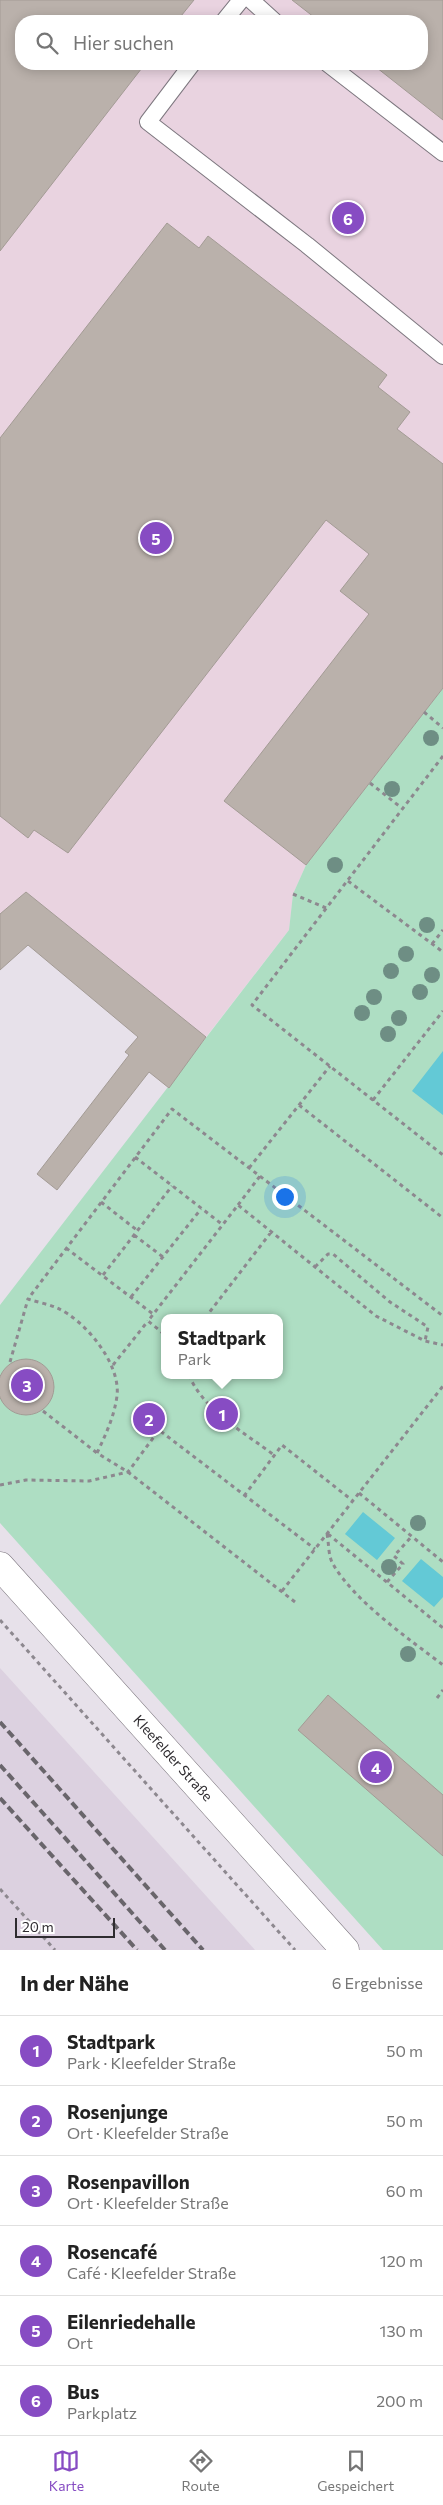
<!DOCTYPE html>
<html lang="de">
<head>
<meta charset="utf-8">
<style>
  body { margin:0; font-family:Commissioner,sans-serif; background:#f6f6f6; color:#222 }
  .scale { position:absolute; left:15px; bottom:12px; width:100px; box-sizing:border-box; padding-left:5px; border:2px solid #2f2c30; border-top:0; font-size:14px; line-height:18px; white-space:nowrap; color:#2f2c30; -webkit-text-stroke:4px #fff; paint-order:stroke }
  .you { position:absolute; left:284px; top:1196px; width:18px; height:18px; margin:-12px; border:4px solid #fff; border-radius:50%; background:#1a73e8; box-shadow:0 0 0 8px #1a73e833 }
  .badge { display:grid; place-items:center; width:32px; height:32px; border-radius:50%; background:#874cc3; color:#fff; font-size:16px; font-weight:700 }
  .pin { position:absolute; translate:-50% -50%; border:2px solid #fff; box-shadow:0 1px 5px #0006 }
  .popup { position:absolute; left:161px; top:1314px; width:122px; height:65px; box-sizing:border-box; display:grid; place-content:center; border-radius:10px; background:#fff; filter:drop-shadow(0 1px 4px #0005); font-size:16px; white-space:nowrap; color:#767676 }
  .popup b { font-size:19px; color:#222 }
  .popup::after { content:''; position:absolute; left:50%; top:100%; margin-left:-10px; border:10px solid transparent; border-top-color:#fff }
  .list { margin:0; padding:0; list-style:none }
  h2 { display:flex; justify-content:space-between; align-items:center; height:65px; margin:0; padding:0 20px; font-size:21px }
  h2 small { font-size:16px; font-weight:400; color:#767676 }
  .list li { display:grid; grid-template-columns:32px 1fr auto; gap:15px; align-items:center; box-sizing:border-box; height:70px; padding:0 20px; border-top:1px solid #e0e0e0 }
  .list b { display:block; font-size:19px; white-space:nowrap }
  .list p { margin:0; font-size:16px; white-space:nowrap; color:#767676 }
  .list em { font-size:16px; font-style:normal; color:#767676 }
  .icon { flex:none; width:28px; height:28px; fill:none; stroke:currentColor; stroke-width:2; stroke-linecap:round; stroke-linejoin:round }
  .map { position:relative; flex:none; width:443px; height:1950px; overflow:hidden }
  .search { position:absolute; background:#fff; box-shadow:0 2px 12px #0003; left:15px; right:15px; top:15px; height:55px; display:flex; align-items:center; gap:12px; box-sizing:border-box; padding:0 18px; border-radius:20px; color:#767676; font-size:19px }
  .sheet { height:485px; background:#fff }
  nav { display:flex; justify-content:space-around; align-items:center; box-sizing:border-box; height:70px; border-top:1px solid #e0e0e0; background:#fff; font-size:14px; color:#767676 }
  nav a { display:grid; justify-items:center; gap:2px }
  nav .on { color:#874cc3 }
  .map>svg:first-child { display:block }
  .commercial { fill:#e9d3e0; fill-rule:evenodd }
  .built { fill:#dcd1e0 }
  .green { fill:#aedec3; fill-rule:evenodd }
  .water { fill:#63c9d6 }
  .building { fill:#bab1ab; stroke:#a39b95 }
  .lines { fill:none; stroke-linecap:round; stroke-linejoin:round }
  .service-casing { stroke:#7d777f; stroke-width:18 }
  .minor-casing { stroke:#7d777f; stroke-width:29 }
  .path { stroke:#8d888f; stroke-width:3; stroke-dasharray:4 4; stroke-linecap:butt }
  .service { stroke:#fff; stroke-width:16 }
  .minor { stroke:#fff; stroke-width:28 }
  .rail { stroke:#69656b; stroke-width:4; stroke-dasharray:8 4; stroke-linecap:butt }
  .tree { fill:#6e8e84 }
  .labels { text-anchor:middle; stroke-width:4; stroke-linejoin:round; paint-order:stroke }
  .street-label { font-size:14px; fill:#2f2c30; stroke:#fff }
</style>
</head>
<body>
<div class="map">
<svg width="443" height="1950" viewBox="0 0 443 1950">
  <rect width="100%" height="100%" fill="#e7e1ea"/>
  <path class="commercial" d="M0 0H443V688L306 865 293 894 289 930 206 1037 26 892 0 914ZM21 21H422V64H21Z"/>
  <path class="built" d="M0 1668 255 1950H0Z"/>
  <path class="green" d="M443 688V1950H383L0 1523V1305L289 930 293 894 306 865ZM164 1318H280V1375H164Z"/>
  <path class="water" d="M443 1051V1115L412 1091Z
    M363 1512 395 1538 377 1560 345 1534Z
    M421 1559 443 1577V1597L434 1607 402 1581Z"/>
  <path class="building" d="M0 0H194L177 21H21V64H145L0 251Z
    M292 0H443V120L372 64H422V21H319Z
    M167 223 199 248 208 236 387 375 378 387 410 412 397 429 443 464V688L306 865 224 801 369 614 340 591 369 554 326 520 68 853 34 830 28 838 0 816V438Z
    M26 892 206 1037 169 1088 149 1072 57 1190 37 1174 129 1055 125 1052 138 1037 28 945 0 970V914Z
    M-2 1387a28 28 0 1 1 56 0a28 28 0 1 1-56 0Z
    M328 1695 443 1795V1856L298 1730Z"/>
  <g class="lines">
    <defs>
      <path id="service" d="M251 0 274 21
        M224 21 241 0
        M192 64 148 122 307 245 443 356
        M328 64 443 153"/>
      <path id="minor" d="M0 1566 345 1950"/>
    </defs>
    <use href="#service" class="service-casing"/>
    <use href="#minor" class="minor-casing"/>
    <path class="path" d="M424 712 443 728
      M443 756 252 1005 443 1155
      M370 783 403 809
      M348 881 443 952
      M293 894 326 908
      M432 944 443 930
      M373 1100 443 1011
      M299 1105 443 1218
      M135 1157 223 1225
      M249 1168 330 1066
      M101 1202 138 1231
      M238 1205 260 1176
      M134 1235 163 1257
      M66 1248 153 1314
      M315 1267 328 1254H333L390 1302 428 1327 425 1341
      M103 1275 172 1186
      M131 1297 201 1209
      M205 1318 272 1231
      M164 1334 148 1321 238 1205 376 1316 425 1341 443 1345
      M10 1362 28 1299
      M113 1365 148 1321
      M189 1375C203 1410 245 1433 274 1455
      M43 1411 97 1453
      M0 1485 26 1480 89 1481 128 1472 159 1430 315 1549
      M359 1493 443 1562
      M244 1496 282 1445 353 1501
      M327 1534C329 1543 328 1556 333 1564 354 1601 409 1639 443 1665
      M328 1534 443 1628
      M387 1582 403 1564 394 1556 412 1536
      M282 1591 443 1386
      M295 1602 128 1472 97 1453C106 1434 114 1417 117 1396 121 1364 85 1320 57 1308 48 1304 37 1302 28 1299L172 1109 443 1316
      M0 1620 295 1950
      M437 1698 443 1690
      M0 1889 55 1950"/>
    <use href="#service" class="service"/>
    <use href="#minor" class="minor"/>
    <path class="rail" d="M0 1722 203 1950
      M0 1765 165 1950
      M0 1798 137 1950"/>
  </g>
  <g class="tree">
    <circle cx="431" cy="738" r="8"/>
    <circle cx="392" cy="789" r="8"/>
    <circle cx="335" cy="865" r="8"/>
    <circle cx="427" cy="925" r="8"/>
    <circle cx="406" cy="954" r="8"/>
    <circle cx="391" cy="971" r="8"/>
    <circle cx="432" cy="975" r="8"/>
    <circle cx="420" cy="992" r="8"/>
    <circle cx="374" cy="997" r="8"/>
    <circle cx="362" cy="1013" r="8"/>
    <circle cx="399" cy="1018" r="8"/>
    <circle cx="388" cy="1034" r="8"/>
    <circle cx="418" cy="1523" r="8"/>
    <circle cx="389" cy="1567" r="8"/>
    <circle cx="408" cy="1654" r="8"/>
  </g>
  <g class="labels">
    <g class="street-label">
      <text transform="translate(173 1758) rotate(48)" y="5">Kleefelder Straße</text>
    </g>
  </g>
</svg>
<div class="scale">20 m</div>
<div class="you"></div>
<div class="pin badge" style="left:222px;top:1414px">1</div>
<div class="popup"><b>Stadtpark</b>Park</div>
<div class="pin badge" style="left:149px;top:1419px">2</div>
<div class="pin badge" style="left:27px;top:1385px">3</div>
<div class="pin badge" style="left:376px;top:1767px">4</div>
<div class="pin badge" style="left:156px;top:538px">5</div>
<div class="pin badge" style="left:348px;top:218px">6</div>
<div class="search"><svg class="icon" aria-label="search" viewBox="0 0 24 24"><circle cx="10" cy="10" r="6"/><path d="M15 15l6 6"/></svg>Hier suchen</div>
</div>
<section class="sheet">
<h2>In der Nähe<small>6 Ergebnisse</small></h2>
<ul class="list">
<li><span class="badge">1</span><div><b>Stadtpark</b><p>Park · Kleefelder Straße</p></div><em>50 m</em></li>
<li><span class="badge">2</span><div><b>Rosenjunge</b><p>Ort · Kleefelder Straße</p></div><em>50 m</em></li>
<li><span class="badge">3</span><div><b>Rosenpavillon</b><p>Ort · Kleefelder Straße</p></div><em>60 m</em></li>
<li><span class="badge">4</span><div><b>Rosencafé</b><p>Café · Kleefelder Straße</p></div><em>120 m</em></li>
<li><span class="badge">5</span><div><b>Eilenriedehalle</b><p>Ort</p></div><em>130 m</em></li>
<li><span class="badge">6</span><div><b>Bus</b><p>Parkplatz</p></div><em>200 m</em></li>
</ul>
</section>
<nav>
<a class="on"><svg class="icon" aria-label="map" viewBox="0 0 24 24"><path d="M3 6l6-2 6 2 6-2v14l-6 2-6-2-6 2zM9 4v14M15 6v14"/></svg>Karte</a>
<a><svg class="icon" aria-label="directions" viewBox="0 0 24 24"><path d="M12 3l9 9-9 9-9-9zM9 14v-3h6M13 9l2 2-2 2"/></svg>Route</a>
<a><svg class="icon" aria-label="saved" viewBox="0 0 24 24"><path d="M7 4h10v16l-5-4-5 4z"/></svg>Gespeichert</a>
</nav>
</body>
</html>
